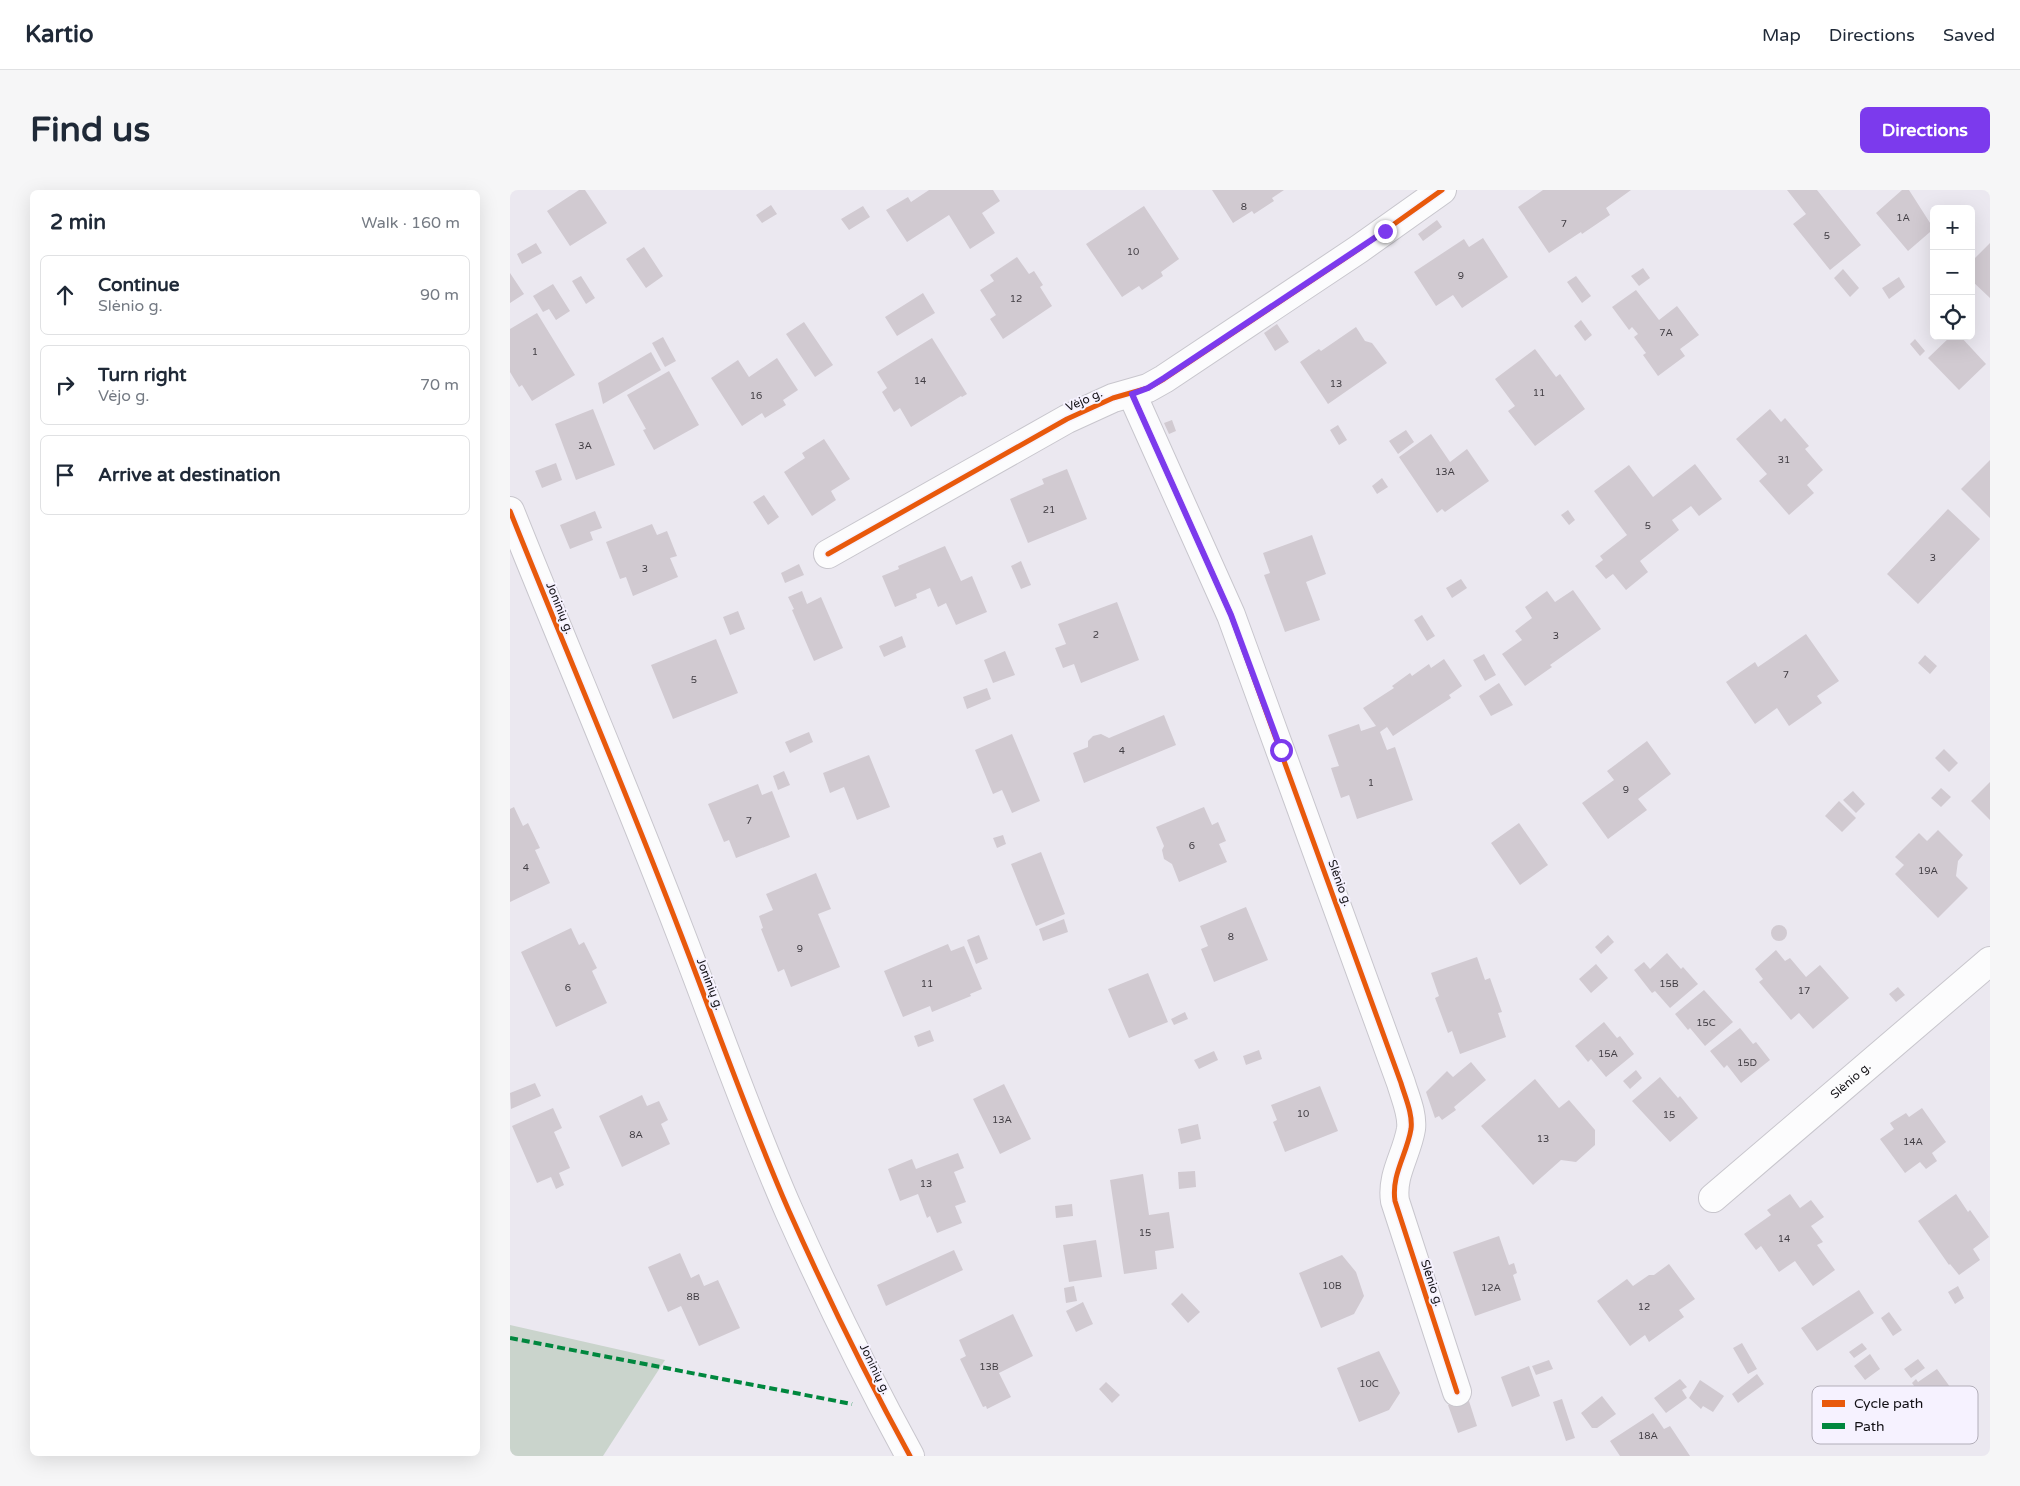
<!DOCTYPE html>
<html lang="en">
<head>
<meta charset="utf-8">
<style>
  body { margin:0; font-family:"Varela Round",sans-serif; background:#f6f6f7; color:#1f2937 }
  .controls { position:absolute; right:15px; top:15px; display:grid; overflow:hidden; border-radius:8px; box-shadow:0 5px 20px #0002 }
  .controls button { width:45px; height:45px; display:grid; place-items:center; padding:0; border:0; border-bottom:1px solid #e0e1e3; background:#fff; color:#1f2937; font:25px sans-serif }
  .stop { position:absolute; width:15px; height:15px; margin:-11px; border:4px solid #7c3aed; border-radius:50%; background:#fff }
  .stop.end { background:#7c3aed; border-color:#fff; box-shadow:0 1px 5px #0008 }
  .list { margin:0; padding:0; list-style:none }
  h2 { display:flex; justify-content:space-between; align-items:center; height:65px; margin:0; padding:0 20px; font-size:21px }
  h2 small { font-size:16px; font-weight:400; color:#747a83 }
  .list li { display:grid; grid-template-columns:32px 1fr auto; gap:15px; align-items:center; box-sizing:border-box; height:80px; margin:0 10px 10px; padding:0 10px; border:1px solid #e0e1e3; border-radius:8px }
  .list b { display:block; font-size:19px; white-space:nowrap }
  .list p { margin:0; font-size:16px; white-space:nowrap; color:#747a83 }
  .list em { font-size:16px; font-style:normal; color:#747a83 }
  .icon { flex:none; width:28px; height:28px; fill:none; stroke:currentColor; stroke-width:2; stroke-linecap:round; stroke-linejoin:round }
  .map { position:relative; flex:none; width:1480px; height:1266px; overflow:hidden; border-radius:8px }
  header { display:flex; align-items:center; gap:30px; box-sizing:border-box; height:70px; padding:0 25px; background:#fff; border-bottom:1px solid #e0e1e3 }
  header strong { font-size:24px }
  nav { display:flex; gap:28px; margin-inline-start:auto; font-size:18px }
  .intro { display:flex; align-items:center; justify-content:space-between; box-sizing:border-box; height:120px; padding:0 30px }
  h1 { margin:0; font-size:35px }
  .button { padding:12px 22px; border-radius:8px; background:#7c3aed; color:#fff; font-size:18px; font-weight:700 }
  main { display:flex; gap:30px; padding:0 30px }
  aside { flex:1; background:#fff; border-radius:8px; box-shadow:0 5px 20px #0002 }
  .map>svg:first-child { display:block }
  .green { fill:#cad4cc }
  .building { fill:#d1cad1 }
  .lines { fill:none; stroke-linecap:round; stroke-linejoin:round }
  .minor-casing { stroke:#c8c6cd; stroke-width:30 }
  .minor { stroke:#fcfcfd; stroke-width:28 }
  .quiet { stroke:#00873e; stroke-width:4; stroke-dasharray:8 4; stroke-linecap:butt }
  .cycleway-casing { stroke:#f6f2ff; stroke-width:8 }
  .cycleway { stroke:#e8590c; stroke-width:5 }
  .route { stroke:#7c3aed; stroke-width:6 }
  .labels { text-anchor:middle; stroke-width:4; stroke-linejoin:round; paint-order:stroke }
  .number-label { font-size:10px; fill:#423e44 }
  .street-label { font-size:12px; fill:#121015; stroke:#f6f2ff }
  .key { fill:#f6f2ff; stroke:#b2aeb9; stroke-width:1 }
  .key-label { font-size:14px; fill:#121015 }
</style>
</head>
<body>
<header>
<strong>Kartio</strong>
<nav><a>Map</a><a>Directions</a><a>Saved</a></nav>
</header>
<div class="intro"><h1>Find us</h1><a class="button">Directions</a></div>
<main>
<aside>
<h2>2 min<small>Walk · 160 m</small></h2>
<ul class="list">
<li><svg class="icon" aria-label="ahead" viewBox="0 0 24 24"><path d="M12 20V5M6 11l6-6 6 6"/></svg><div><b>Continue</b><p>Slėnio g.</p></div><em>90 m</em></li>
<li><svg class="icon" aria-label="right" viewBox="0 0 24 24"><path d="M7 20v-9h11M14 6l5 5-5 5"/></svg><div><b>Turn right</b><p>Vėjo g.</p></div><em>70 m</em></li>
<li><svg class="icon" aria-label="arrive" viewBox="0 0 24 24"><path d="M6 21V4h12l-3 4 3 4H6"/></svg><div><b>Arrive at destination</b></div></li>
</ul>
</aside>
<div class="map">
<svg width="1480" height="1266" viewBox="0 0 1480 1266">
  <rect width="100%" height="100%" fill="#ebe8f0"/>
  <path class="green" d="M0 1135 155 1170 93 1266H0Z"/>
  <path class="building" d="M69 0H75L97 33 60 56 37 21Z
    M419 0H483L490 11 472 23 485 43 460 59 439 25 397 52 376 20 398 7 401 12Z
    M702 0H774L762 8 764 11 744 24 742 21 723 33Z
    M1033 0H1121L1096 18 1100 25 1072 44 1071 42 1039 63 1008 17Z
    M1277 0H1307L1351 55 1320 80 1283 34 1296 24Z
    M1392 0H1399L1422 36 1420 42 1398 61 1366 23Z
    M261 15 267 24 252 33 246 25Z
    M353 16 360 27 339 40 331 29Z
    M634 16 669 69 651 82 653 86 632 100 629 96 612 107 576 54Z
    M927 30 932 37 913 51 908 44Z
    M973 48 998 87 952 118 943 105 926 116 904 82 954 49 959 57Z
    M26 53 32 63 12 74 7 64Z
    M1480 53V108L1461 90V72Z
    M134 57 153 86 136 98 116 69Z
    M507 67 519 84 524 81 533 95 530 97 542 116 493 149 480 129 486 125 470 100 484 91 480 85Z
    M1133 78 1140 88 1129 96 1121 86Z
    M1333 79 1349 98 1340 107 1324 88Z
    M0 83 14 104 0 113Z
    M71 86 85 108 76 114 62 91Z
    M1066 86 1081 106 1072 113 1057 92Z
    M1389 87 1395 97 1379 109 1372 98Z
    M43 94 60 121 46 130 39 119 33 122 23 106Z
    M1126 100 1149 130 1167 116 1189 145 1170 159 1175 166 1148 186 1133 165 1136 163 1124 147 1128 144 1122 137 1119 140 1102 117Z
    M413 103 425 123 387 146 375 127Z
    M27 123 65 185 22 211 12 195 9 197 0 182V139Z
    M1071 130 1082 145 1075 151 1064 136Z
    M294 132 323 175 305 187 276 144Z
    M767 134 779 152 765 161 754 143Z
    M846 137 855 151 862 153 877 173 818 214 790 172 809 159 811 161Z
    M1441 146H1450L1476 174 1449 200 1418 168Z
    M153 147 166 171 155 177 142 153Z
    M422 148 457 204 452 207 451 206 401 237 390 218 384 222 372 202 377 198 367 182Z
    M1405 149 1415 161 1410 166 1400 154Z
    M1025 159 1046 187 1050 184 1075 219 1025 256 998 221 1005 216 985 189Z
    M141 162 151 180 93 214 88 193Z
    M267 168 288 200 273 210 276 215 255 228 252 223 232 236 201 188 228 170 239 187Z
    M159 181 189 235 144 260 133 240 136 239 117 205Z
    M83 219 105 275 66 290 45 234Z
    M1260 219 1271 232 1275 228 1299 256 1295 259 1313 280 1297 295 1304 303 1279 325 1249 291 1257 284 1226 249Z
    M662 230 666 241 659 244 654 233Z
    M828 235 837 250 829 255 820 240Z
    M896 240 904 252 888 264 879 251Z
    M921 244 940 272 957 259 979 291 935 322 932 319 927 323 889 267Z
    M314 249 340 289 321 301 326 310 302 326 274 282 295 268 292 263Z
    M1480 270V328L1451 299Z
    M46 273 52 290 32 298 25 281Z
    M1185 274 1212 309 1189 326 1181 316 1162 330 1169 340 1130 371 1138 382 1116 400 1103 384 1096 389 1085 376 1093 370 1090 366 1117 345 1084 301 1119 275 1143 307Z
    M557 279 577 329 518 353 500 309 534 294 532 289Z
    M872 288 878 297 867 304 862 296Z
    M254 305 269 327 258 335 243 312Z
    M1438 319 1470 349 1408 414 1377 384Z
    M1058 320 1065 330 1059 335 1051 325Z
    M85 321 92 338 80 342 83 350 60 359 50 335Z
    M142 334 147 345 157 341 167 366 160 368 168 387 123 406 116 387 110 389 96 352Z
    M802 345 816 384 796 392 810 430 775 442 754 385 760 383 753 363Z
    M435 356 451 391 462 386 477 422 446 435 436 413 428 417 420 398 406 404 407 408 385 417 372 386 389 379 388 376Z
    M511 371 521 395 511 399 501 376Z
    M289 374 294 385 275 393 271 383Z
    M951 389 957 398 942 408 936 398Z
    M1063 400 1091 439 1040 475 1042 477 1015 496 992 464 1012 450 1005 441 1022 428 1015 417 1037 401 1045 412Z
    M292 401 297 414 311 407 333 458 304 471 282 420 284 419 278 407Z
    M607 412 629 470 571 493 564 474 553 478 545 458 556 454 548 434Z
    M228 421 235 439 220 445 213 427Z
    M912 425 925 446 917 451 904 430Z
    M1296 444 1329 491 1307 506 1312 513 1279 536 1267 518 1245 534 1216 492 1245 472 1248 477Z
    M392 446 396 457 374 467 369 456Z
    M206 449 228 503 163 529 141 475Z
    M495 461 505 485 483 493 474 470Z
    M974 464 986 485 975 491 963 470Z
    M1415 465 1427 476 1420 484 1408 473Z
    M934 469 952 496 939 505 941 508 883 546 877 537 870 542 877 560 885 557 903 610 847 629 839 605 831 608 821 578 829 576 818 545 849 534 851 541 866 536 853 518 884 498 882 496 900 483 902 486 919 474 921 478Z
    M989 493 1003 515 981 526 969 506Z
    M477 498 481 509 457 519 453 507Z
    M654 525 666 555 574 593 563 563 578 557V551L583 546 591 544 599 548Z
    M299 542 303 552 280 563 275 552Z
    M502 544 530 611 502 623 492 600 483 604 465 560Z
    M1137 551 1161 584 1128 609 1137 620 1098 649 1072 613 1104 590 1097 581Z
    M1434 559 1448 573 1439 582 1425 568Z
    M359 565 380 617 347 630 334 597 320 603 313 583Z
    M274 581 280 595 268 600 263 586Z
    M1480 592V630L1461 611Z
    M248 594 252 605 262 601 280 647 226 668 219 650 214 652 198 614Z
    M1431 598 1441 607 1431 617 1421 608Z
    M1343 601 1355 614 1346 623 1333 610Z
    M1329 611 1346 628 1332 642 1315 626Z
    M4 617 13 636 18 633 30 658 25 660 40 693 0 712V619Z
    M694 617 702 635 708 632 716 651 709 654 717 672 669 692 662 674 654 669 652 660 654 656 646 637Z
    M1009 633 1038 675 1010 695 981 653Z
    M1428 640 1453 665 1448 671 1446 686 1458 698 1428 728 1385 684 1394 675 1385 667 1409 643 1417 651Z
    M493 645 496 654 487 658 483 648Z
    M531 662 555 724 526 736 501 674Z
    M306 683 321 719 308 724 330 777 281 797 274 779 268 782 251 739 253 738 249 726 263 720 256 704Z
    M736 717 758 770 704 792 691 759 698 756 690 736Z
    M554 729 558 742 533 751 529 739Z
    M1261 743a8 8 0 1 1 16 0a8 8 0 1 1-16 0Z
    M61 738 69 755 74 752 87 778 82 781 97 813 46 837 11 762Z
    M469 745 478 769 466 774 457 750Z
    M1098 745 1104 752 1091 764 1085 757Z
    M438 754 441 761 454 756 472 799 460 804 461 806 422 822 420 816 393 827 374 781Z
    M1266 760 1275 771 1280 768 1296 787 1310 775 1339 808 1303 839 1289 823 1281 830 1249 792 1253 789 1245 779Z
    M1157 763 1171 779 1173 777 1188 794 1160 818 1145 801 1142 803 1124 780 1134 772 1140 779Z
    M967 767 975 790 980 788 992 822 988 823 996 847 950 864 942 841 938 843 925 808 929 806 921 783Z
    M1086 774 1098 788 1081 803 1069 789Z
    M638 783 658 832 619 848 598 799Z
    M1388 797 1395 805 1386 812 1379 804Z
    M1194 800 1223 832 1195 856 1180 838 1178 840 1165 824Z
    M675 822 678 829 664 835 661 829Z
    M1094 832 1107 848 1110 846 1124 864 1096 887 1081 869 1078 872 1065 856Z
    M1230 838 1243 854 1246 852 1260 870 1231 893 1217 875 1214 878 1200 861Z
    M420 840 424 851 408 857 404 846Z
    M749 860 752 869 736 875 733 866Z
    M704 861 708 870 689 879 684 870Z
    M961 872 976 890 944 917 946 920 932 930 929 926 925 928 916 902 937 881 943 887Z
    M1126 880 1132 888 1120 899 1113 891Z
    M1150 887 1168 908 1170 906 1188 928 1160 952 1122 911Z
    M1025 889 1049 918 1059 910 1085 940V955L1066 972 1051 970 1023 995 971 936Z
    M25 893 31 906 1 919 0 903Z
    M494 894 521 949 490 964 463 909Z
    M810 896 828 941 775 962 763 932 767 930 761 915Z
    M132 905 137 916 149 911 158 930 151 934 160 954 112 977 89 926Z
    M43 918 52 938 44 942 60 978 49 983 54 995 46 999 41 987 27 993 2 936Z
    M1412 918 1436 952 1422 963 1427 971 1416 979 1410 972 1395 983 1370 949 1384 939 1380 933 1396 923 1399 927Z
    M688 934 691 949 671 954 668 939Z
    M448 963 454 978 444 982 456 1012 445 1016 452 1033 427 1043 420 1026 417 1028 408 1004 390 1011 378 979 402 969 406 979Z
    M685 981 686 997 669 999 668 982Z
    M633 984 639 1025 659 1022 664 1058 645 1061 647 1079 614 1084 600 990Z
    M1280 1004 1290 1018 1301 1010 1314 1027 1301 1036 1313 1052 1307 1055 1325 1080 1303 1096 1285 1071 1269 1082 1251 1056 1246 1060 1234 1044 1261 1025 1257 1020Z
    M1446 1004 1458 1022 1460 1020 1479 1047 1463 1059 1470 1070 1449 1085 1440 1074 1439 1075 1408 1031Z
    M562 1014 563 1026 546 1028 545 1016Z
    M989 1046 999 1075 1004 1073 1007 1083 1003 1085 1011 1110 965 1126 943 1062Z
    M586 1050 592 1087 559 1092 553 1055Z
    M444 1060 453 1080 376 1116 367 1095Z
    M170 1063 181 1088 189 1084 194 1096 208 1090 230 1138 189 1156 171 1116 158 1122 138 1077Z
    M832 1065 846 1082 854 1106 844 1124 811 1138 789 1083Z
    M1159 1074 1185 1109 1169 1120 1174 1127 1139 1152 1135 1145 1120 1156 1087 1111 1117 1089 1123 1096 1139 1085H1144Z
    M564 1096 567 1111 556 1113 554 1098Z
    M1448 1096 1454 1108 1445 1114 1438 1102Z
    M1349 1100 1364 1123 1307 1161 1291 1138Z
    M672 1103 690 1122 678 1133 661 1114Z
    M573 1112 583 1134 566 1142 556 1121Z
    M1379 1122 1392 1140 1383 1146 1371 1128Z
    M503 1124 523 1166 489 1183 501 1207 477 1219 476 1216 473 1217 450 1169 456 1166 449 1150Z
    M1232 1153 1247 1179 1238 1184 1223 1158Z
    M1352 1153 1357 1159 1344 1168 1339 1162Z
    M869 1161 890 1203 879 1220 849 1232 827 1178Z
    M1360 1164 1370 1179 1355 1190 1344 1176Z
    M1408 1169 1415 1178 1401 1188 1394 1179Z
    M1039 1170 1043 1179 1026 1185 1022 1176Z
    M1019 1176 1030 1206 1002 1217 991 1187Z
    M1427 1179 1456 1219 1433 1236 1402 1193 1406 1189 1408 1192Z
    M1247 1184 1254 1194 1228 1213 1222 1204Z
    M1170 1189 1177 1197 1172 1200 1177 1208 1156 1223 1144 1208Z
    M1190 1190 1214 1206 1203 1222 1193 1216 1191 1219 1179 1208Z
    M596 1192 610 1205 602 1213 589 1199Z
    M1092 1206 1106 1224 1087 1238H1082L1071 1223Z
    M958 1208 967 1236 948 1243 938 1215Z
    M1052 1209 1065 1248 1056 1251 1043 1212Z
    M1143 1223 1154 1239 1160 1236 1180 1266H1110L1100 1251Z"/>
  <g class="lines">
    <defs>
      <g id="minor">
        <path d="M622 204 721 425 891 893C895 907 903 924 901 939 897 964 881 985 885 1011L947 1202"/>
        <path d="M0 321C56 461 116 601 170 742 206 835 239 930 279 1021 316 1104 356 1186 400 1266"/>
        <path d="M318 364 557 229 603 208 638 198 654 189 849 59 932 0"/>
        <path id="s1" d="M1203 1008 1480 771"/>
      </g>
    </defs>
    <use href="#minor" class="minor-casing"/>
    <use href="#minor" class="minor"/>
    <path class="quiet" d="M0 1148 342 1214"/>
    <defs>
      <path id="cycleway" d="M622 204 721 425 891 893C895 907 903 924 901 939 897 964 881 985 885 1011L947 1202
        M0 321C56 461 116 601 170 742 206 835 239 930 279 1021 316 1104 356 1186 400 1266
        M318 364 557 229 603 208 638 198 654 189 849 59 932 0"/>
    </defs>
    <use href="#cycleway" class="cycleway-casing"/>
    <use href="#cycleway" class="cycleway"/>
  </g>
  <g class="lines">
    <path class="route" d="M771 560 721 425 622 204 638 198 654 188 875 41"/>
  </g>
  <g class="labels">
    <g class="number-label">
      <text x="734" y="20">8</text>
      <text x="1393" y="31">1A</text>
      <text x="1054" y="37">7</text>
      <text x="1317" y="49">5</text>
      <text x="623" y="65">10</text>
      <text x="951" y="89">9</text>
      <text x="506" y="112">12</text>
      <text x="1156" y="146">7A</text>
      <text x="25" y="165">1</text>
      <text x="410" y="194">14</text>
      <text x="826" y="197">13</text>
      <text x="1029" y="206">11</text>
      <text x="246" y="209">16</text>
      <text x="75" y="259">3A</text>
      <text x="1274" y="273">31</text>
      <text x="935" y="285">13A</text>
      <text x="539" y="323">21</text>
      <text x="1138" y="339">5</text>
      <text x="1423" y="371">3</text>
      <text x="135" y="382">3</text>
      <text x="586" y="448">2</text>
      <text x="1046" y="449">3</text>
      <text x="1276" y="488">7</text>
      <text x="184" y="493">5</text>
      <text x="612" y="564">4</text>
      <text x="861" y="596">1</text>
      <text x="1116" y="603">9</text>
      <text x="239" y="634">7</text>
      <text x="682" y="659">6</text>
      <text x="16" y="681">4</text>
      <text x="1418" y="684">19A</text>
      <text x="721" y="750">8</text>
      <text x="290" y="762">9</text>
      <text x="417" y="797">11</text>
      <text x="1159" y="797">15B</text>
      <text x="58" y="801">6</text>
      <text x="1294" y="804">17</text>
      <text x="1196" y="836">15C</text>
      <text x="1098" y="867">15A</text>
      <text x="1237" y="876">15D</text>
      <text x="793" y="927">10</text>
      <text x="1159" y="928">15</text>
      <text x="492" y="933">13A</text>
      <text x="126" y="948">8A</text>
      <text x="1033" y="952">13</text>
      <text x="1403" y="955">14A</text>
      <text x="416" y="997">13</text>
      <text x="635" y="1046">15</text>
      <text x="1274" y="1052">14</text>
      <text x="822" y="1099">10B</text>
      <text x="981" y="1101">12A</text>
      <text x="183" y="1110">8B</text>
      <text x="1134" y="1120">12</text>
      <text x="479" y="1180">13B</text>
      <text x="859" y="1197">10C</text>
      <text x="1138" y="1249">18A</text>
    </g>
    <g class="street-label">
      <text transform="translate(574 210) rotate(-24)" y="4">Vėjo g.</text>
      <text transform="translate(50 418) rotate(68)" y="4">Joninių g.</text>
      <text transform="translate(830 693) rotate(70)" y="4">Slėnio g.</text>
      <text transform="translate(200 794) rotate(69)" y="4">Joninių g.</text>
      <text dy="4" stroke="none"><textPath href="#s1" startOffset="181">Slėnio g.</textPath></text>
      <text transform="translate(922 1093) rotate(72)" y="4">Slėnio g.</text>
      <text transform="translate(365 1179) rotate(64)" y="4">Joninių g.</text>
    </g>
  </g>
  <rect x="1302" y="1196" width="166" height="58" rx="8" class="key"/>
  <rect x="1312" y="1210" width="23" height="7" fill="#e8590c"/>
  <rect x="1312" y="1233" width="23" height="6" fill="#00873e"/>
  <g class="key-label">
    <text x="1344" y="1218">Cycle path</text>
    <text x="1344" y="1241">Path</text>
  </g>
</svg>
<div class="controls">
<button>+</button>
<button>−</button>
<button><svg class="icon" aria-label="locate" viewBox="0 0 24 24"><circle cx="12" cy="12" r="6"/><path d="M12 2v4M12 18v4M2 12h4M18 12h4"/></svg></button>
</div>
<div class="stop" style="left:771px;top:560px"></div>
<div class="stop end" style="left:875px;top:41px"></div>
</div>
</main>
</body>
</html>
